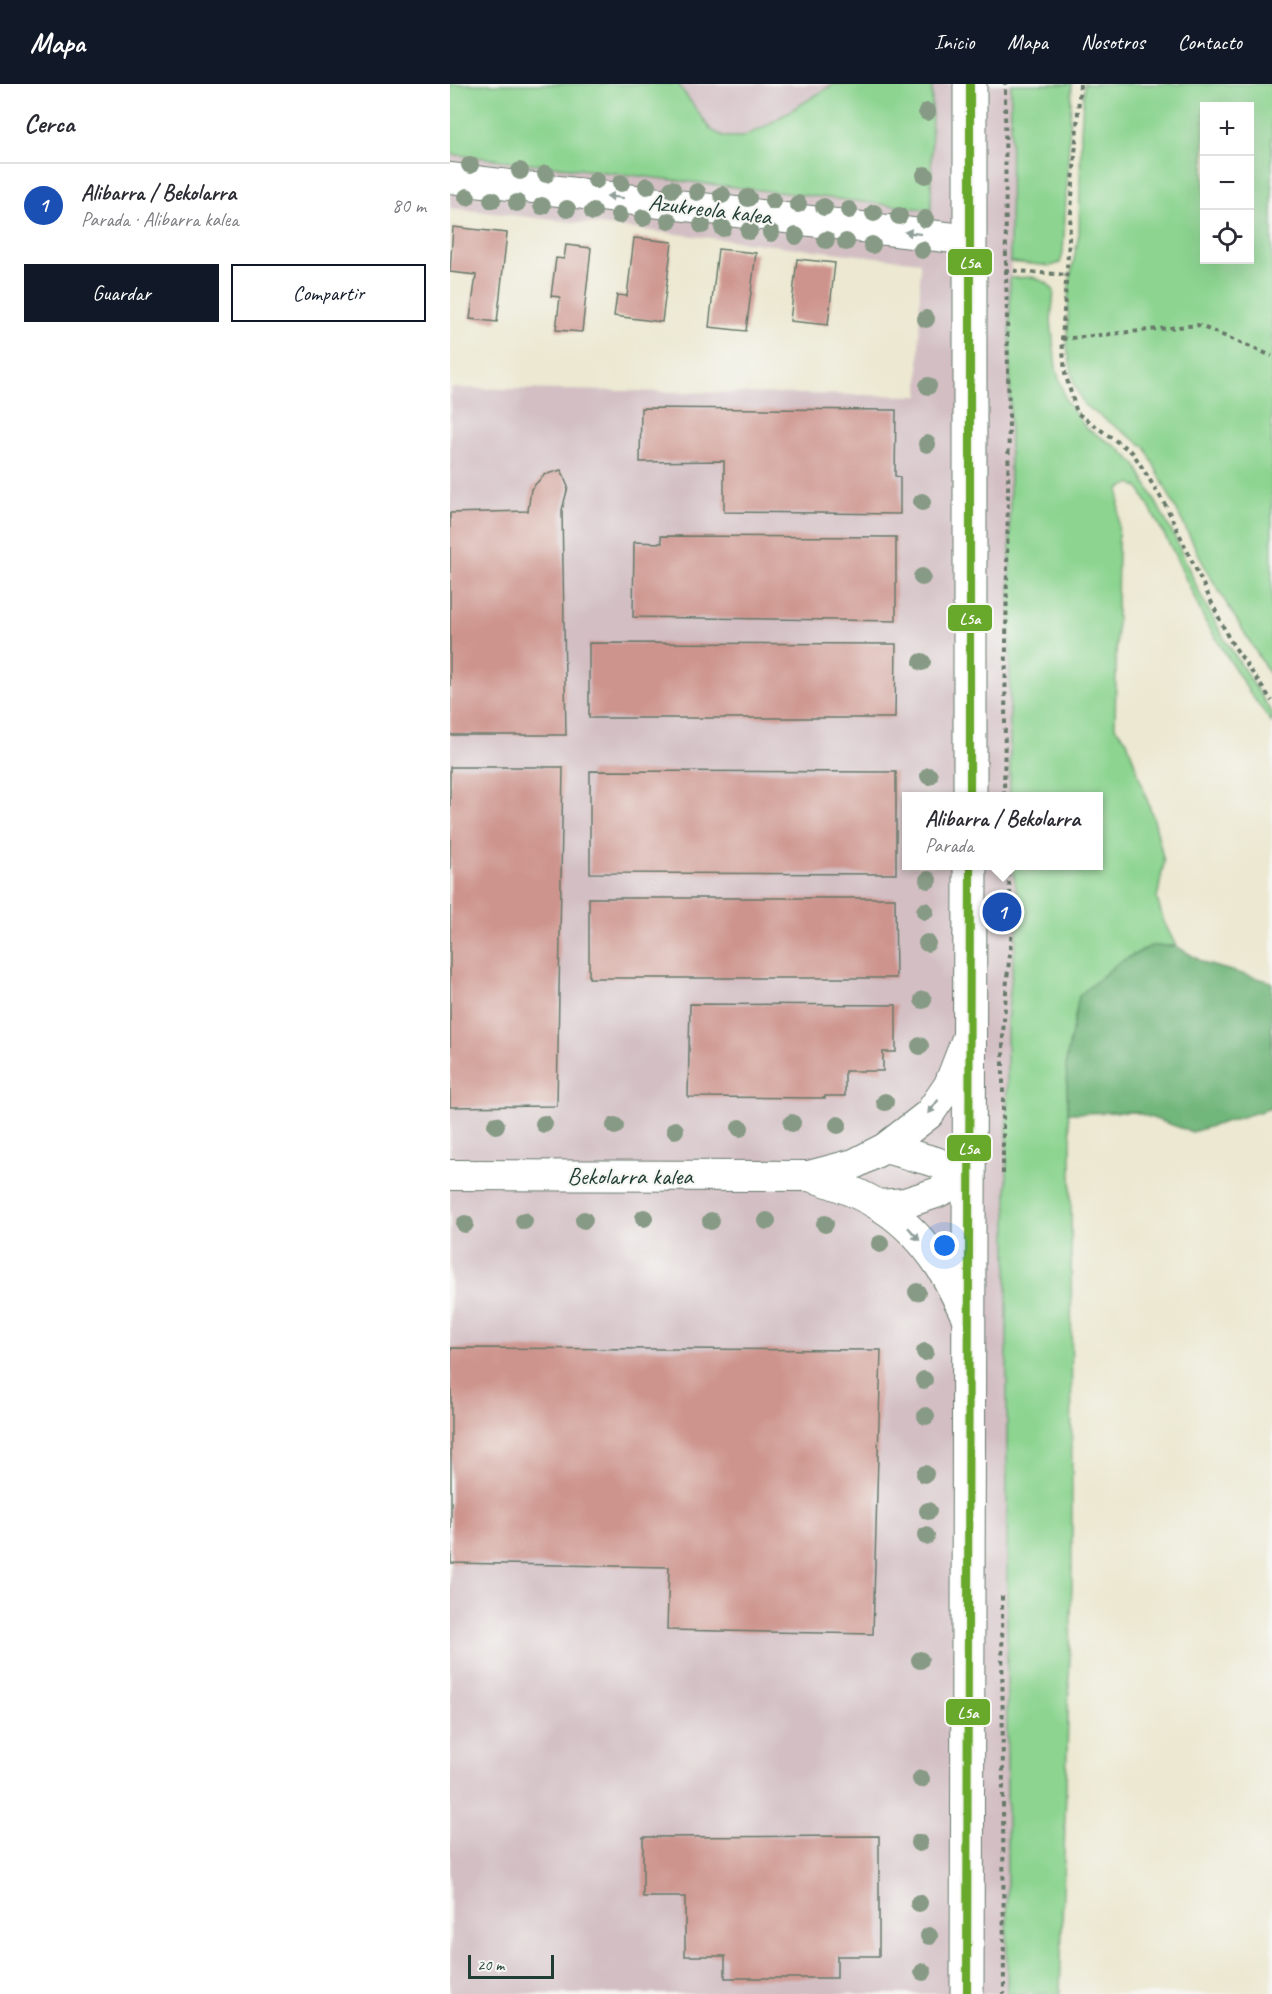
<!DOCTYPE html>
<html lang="es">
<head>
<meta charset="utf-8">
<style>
  body { margin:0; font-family:Caveat,sans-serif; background:#f7f7f7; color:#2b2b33 }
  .controls { position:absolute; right:18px; top:18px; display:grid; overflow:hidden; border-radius:0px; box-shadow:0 6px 24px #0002 }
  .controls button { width:54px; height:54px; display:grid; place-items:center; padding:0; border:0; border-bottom:2px solid #e1e1e2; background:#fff; color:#2b2b33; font:30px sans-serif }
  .scale { position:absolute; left:18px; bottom:15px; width:86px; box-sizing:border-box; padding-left:6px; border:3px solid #1f3d34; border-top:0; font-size:16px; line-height:21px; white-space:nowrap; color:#1f3d34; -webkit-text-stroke:4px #f6f6f2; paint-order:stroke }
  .you { position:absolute; left:495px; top:1162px; width:21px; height:21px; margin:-15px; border:4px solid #fff; border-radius:50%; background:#1a73e8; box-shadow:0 0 0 9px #1a73e833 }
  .badge { display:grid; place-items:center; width:39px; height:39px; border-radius:50%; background:#111827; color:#fff; font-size:20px; font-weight:700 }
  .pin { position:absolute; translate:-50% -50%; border:3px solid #fff; box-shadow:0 2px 6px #0006 }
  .popup { position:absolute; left:452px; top:708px; width:201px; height:78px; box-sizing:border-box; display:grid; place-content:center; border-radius:0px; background:#fff; filter:drop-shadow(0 2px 4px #0005); font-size:20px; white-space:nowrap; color:#7c7c81 }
  .popup b { font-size:22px; color:#2b2b33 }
  .popup::after { content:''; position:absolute; left:50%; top:100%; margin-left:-12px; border:12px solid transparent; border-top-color:#fff }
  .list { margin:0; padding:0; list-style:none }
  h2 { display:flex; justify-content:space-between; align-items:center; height:78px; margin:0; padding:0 24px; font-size:26px }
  h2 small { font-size:20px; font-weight:400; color:#7c7c81 }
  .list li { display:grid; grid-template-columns:39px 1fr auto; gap:18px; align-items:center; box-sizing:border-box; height:84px; padding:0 24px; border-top:2px solid #e1e1e2 }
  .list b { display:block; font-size:22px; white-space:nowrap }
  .list p { margin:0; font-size:20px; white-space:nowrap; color:#7c7c81 }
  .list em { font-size:20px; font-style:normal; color:#7c7c81 }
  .actions { display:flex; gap:12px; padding:18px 24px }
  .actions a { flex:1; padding:14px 0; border:2px solid #111827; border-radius:0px; text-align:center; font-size:21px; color:#111827 }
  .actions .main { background:#111827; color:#fff }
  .icon { flex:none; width:33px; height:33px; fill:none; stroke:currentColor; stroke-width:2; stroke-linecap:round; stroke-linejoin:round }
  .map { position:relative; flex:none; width:822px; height:1910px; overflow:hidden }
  header { display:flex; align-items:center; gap:36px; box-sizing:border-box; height:84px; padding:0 30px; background:#111827; color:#fff }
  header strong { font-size:28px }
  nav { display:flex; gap:33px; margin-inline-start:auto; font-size:21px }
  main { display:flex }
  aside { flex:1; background:#fff }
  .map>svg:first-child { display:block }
  .industrial { fill:#d2bec3 }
  .green { fill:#8cd490; stroke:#568862; stroke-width:1.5; fill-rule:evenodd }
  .forest { fill:#71b67a; stroke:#487a57; stroke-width:1.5 }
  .building { fill:#cd948d }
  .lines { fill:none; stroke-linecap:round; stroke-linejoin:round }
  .minor-casing { stroke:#67796b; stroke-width:32 }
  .tertiary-casing { stroke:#67796b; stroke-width:35 }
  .path { stroke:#67796b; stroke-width:4; stroke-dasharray:4.5 4.5; stroke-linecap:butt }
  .minor { stroke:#fff; stroke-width:30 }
  .tertiary { stroke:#fff; stroke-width:33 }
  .bus-1-casing { stroke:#f6f6f2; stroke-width:12 }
  .bus-1 { stroke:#68a82b; stroke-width:8 }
  .tree { fill:#879a85 }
  .oneway { fill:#8f9e9a }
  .labels { text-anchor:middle; stroke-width:4.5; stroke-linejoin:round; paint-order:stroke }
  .street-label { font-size:24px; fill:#1f3d34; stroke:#f6f6f2 }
  .line-badge { stroke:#f6f6f2; stroke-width:2 }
  .badge-label { font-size:16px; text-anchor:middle; font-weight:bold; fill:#fff }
</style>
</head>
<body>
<header>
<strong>Mapa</strong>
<nav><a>Inicio</a><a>Mapa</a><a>Nosotros</a><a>Contacto</a></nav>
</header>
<main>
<aside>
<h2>Cerca<small></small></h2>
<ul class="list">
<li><span class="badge" style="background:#1a4fb4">1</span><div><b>Alibarra / Bekolarra</b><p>Parada · Alibarra kalea</p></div><em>80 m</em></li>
</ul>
<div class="actions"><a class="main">Guardar</a><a>Compartir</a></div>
</aside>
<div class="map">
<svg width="822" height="1910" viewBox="0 0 822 1910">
  <rect width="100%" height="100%" fill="#f6f6f2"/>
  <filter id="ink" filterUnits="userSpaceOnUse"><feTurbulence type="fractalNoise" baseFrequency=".0167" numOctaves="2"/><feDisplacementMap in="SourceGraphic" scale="12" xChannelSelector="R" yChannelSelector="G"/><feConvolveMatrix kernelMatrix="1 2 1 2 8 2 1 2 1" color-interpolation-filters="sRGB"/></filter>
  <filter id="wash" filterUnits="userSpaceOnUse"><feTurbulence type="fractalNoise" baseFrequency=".008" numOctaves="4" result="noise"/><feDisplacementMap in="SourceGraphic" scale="24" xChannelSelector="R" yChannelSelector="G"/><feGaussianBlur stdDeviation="1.35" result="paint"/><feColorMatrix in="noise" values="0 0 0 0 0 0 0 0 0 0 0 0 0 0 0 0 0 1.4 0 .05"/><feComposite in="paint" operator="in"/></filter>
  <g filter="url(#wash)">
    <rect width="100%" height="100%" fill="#ece8d1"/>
    <path class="industrial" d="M0 0H561L560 712H456V782H562L567 807 568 842 562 889 557 938V1910H0V304L469 312 470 178 0 124Z"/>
    <path class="green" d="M0 0H228L261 46 275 53H292L314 43 384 0H482L481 126 0 70Z
      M561 0H622L613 170 610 179 601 182 560 178Z
      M634 0H822V594L758 489 695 363 634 321 624 300 617 263 618 231 619 200 629 150 631 48ZM800 22V176H754V22Z
      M583 193 597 199 604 207 601 237 606 284 616 317 636 344 670 365 686 381 725 454 751 512 775 556 822 629V639L800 609 755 537 723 467 689 404 681 399 669 405 665 643 677 657 705 739 714 778 707 815 714 838 726 862H701L668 879 616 977 618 1029 621 1053 622 1497 610 1910H557V938L562 889 568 842 567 807 562 782H648V712H560V194Z"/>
    <path class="forest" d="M701 862H726L756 880 822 898V1024L742 1048 685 1028 618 1029 616 977 629 912 668 879Z"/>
    <g id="blocks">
      <path class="building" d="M3 143 57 149 47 238 20 235 26 191 0 188Z
        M184 154 222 158 212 238 164 232 167 211 177 212Z
        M116 161 141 164 132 248 106 246 110 213 101 212 106 174 114 175Z
        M268 165 306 169 296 247 259 243Z
        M347 175 385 179 378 241 340 237Z
        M191 324 446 326 445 392 450 393V430L274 428V377L190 378Z
        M111 386 118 403 112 426 116 651H0V429L78 427 81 405 94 391Z
        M211 452 446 453V537L183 533 184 458 212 459Z
        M139 559 446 560 445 634H139Z
        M0 683H113L107 1022 0 1023Z
        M140 687 446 688V790L140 789Z
        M139 814H445L446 894H139Z
        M240 920 446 921V968H433V987H395V1012H375V1014L238 1013Z
        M1 1264 431 1266 423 1550 217 1546 219 1483 1 1479Z
        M429 1752V1872H387V1894H275V1872H235V1813H193V1753Z"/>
    </g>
  </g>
  <g filter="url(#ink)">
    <use href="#blocks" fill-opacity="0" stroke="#67796b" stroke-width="1.5"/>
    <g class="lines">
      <defs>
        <path id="minor" d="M0 94 521 156
          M435 1064 486 1078 518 1094
          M0 1091 359 1092 404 1080 435 1064 479 1030 499 1001 518 952
          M359 1092C417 1109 456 1131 490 1182 501 1199 509 1218 518 1236
          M430 1121 455 1119 486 1109 518 1094"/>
        <path id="tertiary" d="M520 712V0
          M517 1910 520 782"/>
      </defs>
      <use href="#minor" class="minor-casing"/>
      <use href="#tertiary" class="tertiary-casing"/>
      <path class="path" d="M630 0 612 255 615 289 627 329 683 369 716 422 779 555 822 617
        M555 186 617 191
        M612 255 748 241 822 272
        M554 712 559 333 556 186 555 0
        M553 1090V950L557 895 561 860 562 825 557 782
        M552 1512 554 1910"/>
      <use href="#minor" class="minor"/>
      <use href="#tertiary" class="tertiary"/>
      <defs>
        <path id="bus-1" d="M520 0V712
          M517 1910 520 782"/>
      </defs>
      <use href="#bus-1" class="bus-1-casing"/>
      <use href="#bus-1" class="bus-1"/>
    </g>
    <g class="tree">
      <circle cx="477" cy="28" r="9"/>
      <circle cx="20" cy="81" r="9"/>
      <circle cx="70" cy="87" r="9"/>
      <circle cx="96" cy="90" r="9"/>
      <circle cx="475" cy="91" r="9"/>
      <circle cx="146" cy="96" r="9"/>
      <circle cx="171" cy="99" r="9"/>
      <circle cx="197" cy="102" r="9"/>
      <circle cx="222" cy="105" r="9"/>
      <circle cx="247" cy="108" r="9"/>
      <circle cx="272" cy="111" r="9"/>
      <circle cx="17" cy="113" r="9"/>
      <circle cx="298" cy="114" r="9"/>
      <circle cx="42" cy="116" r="9"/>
      <circle cx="323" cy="117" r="9"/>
      <circle cx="67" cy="119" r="9"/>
      <circle cx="348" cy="120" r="9"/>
      <circle cx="92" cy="122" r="9"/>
      <circle cx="374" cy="123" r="9"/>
      <circle cx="117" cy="125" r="9"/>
      <circle cx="399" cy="126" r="9"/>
      <circle cx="143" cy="128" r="9"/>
      <circle cx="424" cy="129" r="9"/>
      <circle cx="169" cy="131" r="9"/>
      <circle cx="449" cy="132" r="9"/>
      <circle cx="193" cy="134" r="9"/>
      <circle cx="475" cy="135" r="9"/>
      <circle cx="219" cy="137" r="9"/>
      <circle cx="252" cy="141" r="9"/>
      <circle cx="273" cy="144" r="9"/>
      <circle cx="299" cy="147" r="9"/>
      <circle cx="321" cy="149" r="9"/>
      <circle cx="346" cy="152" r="9"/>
      <circle cx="376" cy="156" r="9"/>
      <circle cx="396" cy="158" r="9"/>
      <circle cx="422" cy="161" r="9"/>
      <circle cx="472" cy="166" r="9"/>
      <circle cx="476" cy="235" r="9"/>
      <circle cx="478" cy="302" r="9"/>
      <circle cx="477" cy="360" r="9"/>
      <circle cx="472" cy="418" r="9"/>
      <circle cx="472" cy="493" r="9"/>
      <circle cx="472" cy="578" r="9"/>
      <circle cx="479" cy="692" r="9"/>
      <circle cx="478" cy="796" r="9"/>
      <circle cx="475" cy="827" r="9"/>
      <circle cx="477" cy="859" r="9"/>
      <circle cx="473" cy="916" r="9"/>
      <circle cx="470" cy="962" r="9"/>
      <circle cx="435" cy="1018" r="9"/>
      <circle cx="342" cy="1039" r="9"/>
      <circle cx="94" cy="1040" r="9"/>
      <circle cx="46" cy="1041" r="9"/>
      <circle cx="388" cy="1041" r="9"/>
      <circle cx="165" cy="1042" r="9"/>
      <circle cx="290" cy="1044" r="9"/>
      <circle cx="225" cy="1046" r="9"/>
      <circle cx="194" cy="1134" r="9"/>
      <circle cx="134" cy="1136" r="9"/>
      <circle cx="74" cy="1137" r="9"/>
      <circle cx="261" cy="1137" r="9"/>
      <circle cx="317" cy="1137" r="9"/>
      <circle cx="15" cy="1140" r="9"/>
      <circle cx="375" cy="1140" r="9"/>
      <circle cx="430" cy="1160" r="9"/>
      <circle cx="467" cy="1208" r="9"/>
      <circle cx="475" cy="1268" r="9"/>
      <circle cx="474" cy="1296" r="9"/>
      <circle cx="476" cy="1332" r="9"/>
      <circle cx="475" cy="1390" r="9"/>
      <circle cx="478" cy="1427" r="9"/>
      <circle cx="476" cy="1452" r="9"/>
      <circle cx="470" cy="1576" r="9"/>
      <circle cx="471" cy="1695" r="9"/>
      <circle cx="469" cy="1759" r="9"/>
      <circle cx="469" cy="1819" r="9"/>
      <circle cx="479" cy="1852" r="9"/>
      <circle cx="473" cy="1888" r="9"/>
    </g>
    <defs><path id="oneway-solid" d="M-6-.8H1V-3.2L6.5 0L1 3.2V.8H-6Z" transform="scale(1.5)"/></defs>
    <g class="oneway">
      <use href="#oneway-solid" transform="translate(165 113) rotate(-173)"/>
      <use href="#oneway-solid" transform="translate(463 149) rotate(-173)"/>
      <use href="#oneway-solid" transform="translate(483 1023) rotate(127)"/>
      <use href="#oneway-solid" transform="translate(464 1150) rotate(49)"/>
    </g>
  </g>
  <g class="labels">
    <g class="street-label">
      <text transform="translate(260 125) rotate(7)" y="8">Azukreola kalea</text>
      <text x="180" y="1100">Bekolarra kalea</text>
    </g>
  </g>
  <g class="line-badge">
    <rect x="497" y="164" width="46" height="28" rx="6" fill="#68a82b"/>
    <rect x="497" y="520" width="46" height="28" rx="6" fill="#68a82b"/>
    <rect x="496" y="1050" width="46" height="28" rx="6" fill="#68a82b"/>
    <rect x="495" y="1614" width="46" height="28" rx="6" fill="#68a82b"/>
  </g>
  <g class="badge-label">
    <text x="520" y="184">L5a</text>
    <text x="520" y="540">L5a</text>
    <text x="519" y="1070">L5a</text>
    <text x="518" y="1634">L5a</text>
  </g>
</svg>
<div class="controls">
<button>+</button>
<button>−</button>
<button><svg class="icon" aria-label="locate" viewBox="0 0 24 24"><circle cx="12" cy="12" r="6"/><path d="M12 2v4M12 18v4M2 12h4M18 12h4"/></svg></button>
</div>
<div class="scale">20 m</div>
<div class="you"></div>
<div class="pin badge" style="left:552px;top:828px;background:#1a4fb4">1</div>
<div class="popup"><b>Alibarra / Bekolarra</b>Parada</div>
</div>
</main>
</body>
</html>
